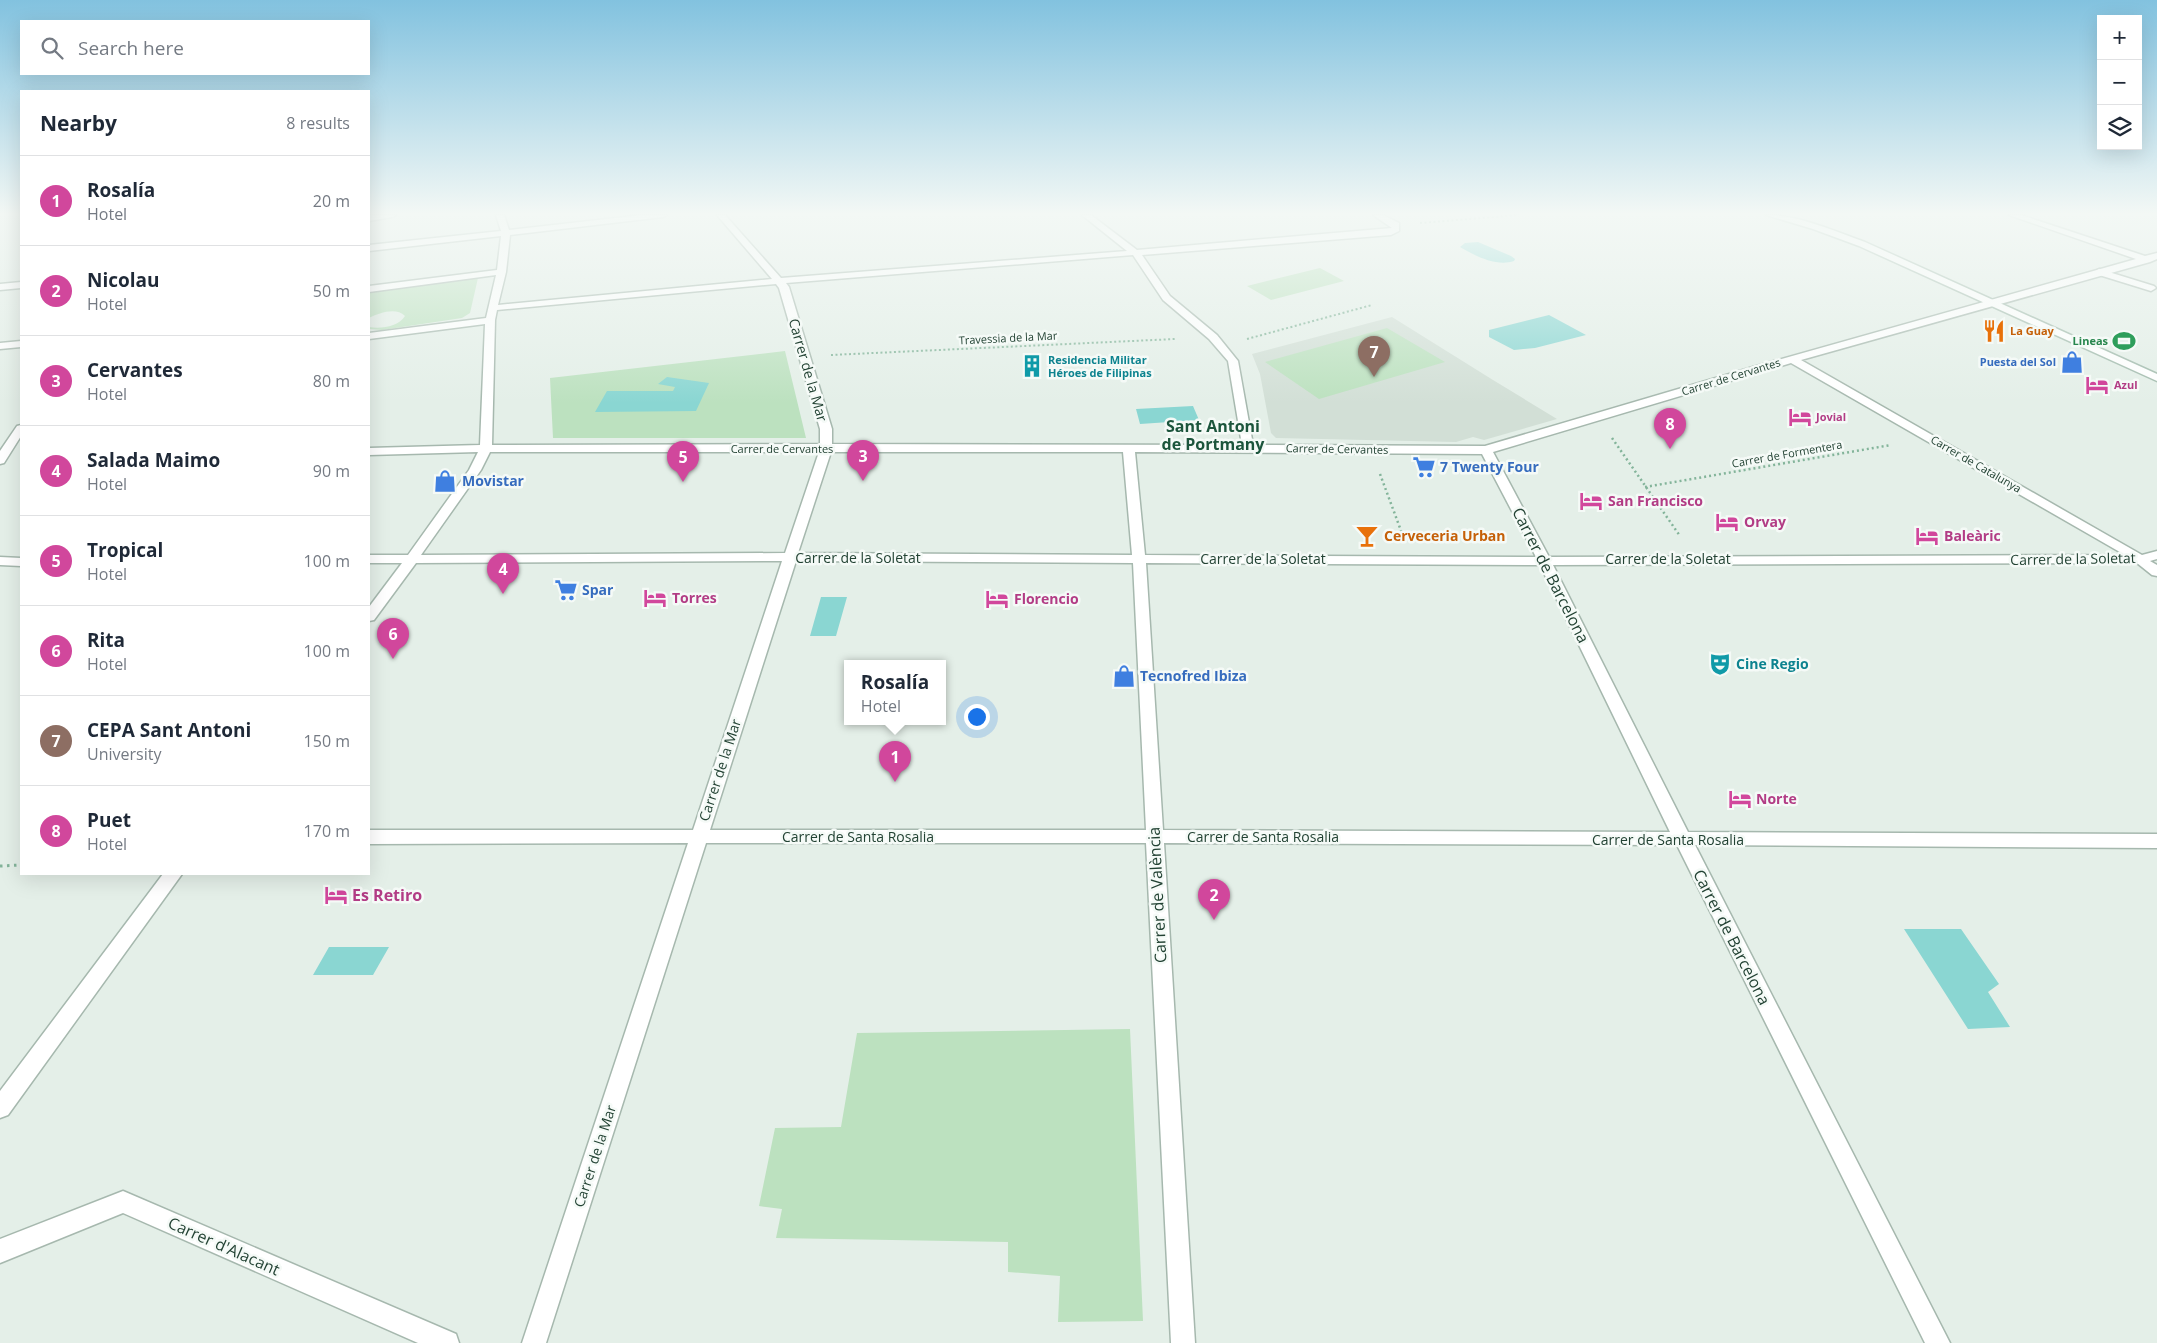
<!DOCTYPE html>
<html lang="en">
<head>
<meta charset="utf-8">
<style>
  body { margin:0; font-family:"Open Sans",sans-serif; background:#f6f6f7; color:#1f2937 }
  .controls { position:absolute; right:15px; top:15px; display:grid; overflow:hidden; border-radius:0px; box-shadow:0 5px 20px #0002 }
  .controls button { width:45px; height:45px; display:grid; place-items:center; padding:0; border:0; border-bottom:1px solid #e0e1e3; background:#fff; color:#1f2937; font:25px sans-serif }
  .you { position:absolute; left:976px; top:716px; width:18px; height:18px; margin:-12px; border:4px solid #fff; border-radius:50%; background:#1a73e8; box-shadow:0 0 0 8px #1a73e833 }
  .badge { display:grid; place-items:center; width:32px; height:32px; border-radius:50%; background:#0b8043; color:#fff; font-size:16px; font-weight:700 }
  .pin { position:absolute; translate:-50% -41px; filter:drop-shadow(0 1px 2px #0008) }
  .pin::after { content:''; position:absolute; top:26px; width:18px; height:15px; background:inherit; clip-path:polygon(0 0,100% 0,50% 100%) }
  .popup { position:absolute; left:844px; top:660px; width:102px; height:65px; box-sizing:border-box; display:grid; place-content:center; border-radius:0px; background:#fff; filter:drop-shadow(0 1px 4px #0005); font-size:16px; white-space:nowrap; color:#747a83 }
  .popup b { font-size:19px; color:#1f2937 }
  .popup::after { content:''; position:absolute; left:50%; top:100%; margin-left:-10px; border:10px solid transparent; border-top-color:#fff }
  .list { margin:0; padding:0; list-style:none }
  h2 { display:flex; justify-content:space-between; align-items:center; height:65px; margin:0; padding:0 20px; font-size:21px }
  h2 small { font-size:16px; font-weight:400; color:#747a83 }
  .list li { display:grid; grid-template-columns:32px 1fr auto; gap:15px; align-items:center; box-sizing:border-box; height:90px; padding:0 20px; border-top:1px solid #e0e1e3 }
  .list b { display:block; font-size:19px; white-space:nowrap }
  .list p { margin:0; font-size:16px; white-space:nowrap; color:#747a83 }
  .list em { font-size:16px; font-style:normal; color:#747a83 }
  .icon { flex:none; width:28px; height:28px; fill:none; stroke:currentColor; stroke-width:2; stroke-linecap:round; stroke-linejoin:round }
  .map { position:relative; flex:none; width:2157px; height:1343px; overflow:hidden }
  .search { position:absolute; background:#fff; box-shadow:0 5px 20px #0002; left:20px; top:20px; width:350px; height:55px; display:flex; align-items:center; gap:12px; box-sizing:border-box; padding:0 18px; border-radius:0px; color:#747a83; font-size:19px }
  .panel { position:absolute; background:#fff; box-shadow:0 5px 20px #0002; left:20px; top:90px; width:350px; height:785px; border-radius:0px }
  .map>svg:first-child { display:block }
  .built { fill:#d2dfd6 }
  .green { fill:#bce1bf }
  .water { fill:#8ad6d2 }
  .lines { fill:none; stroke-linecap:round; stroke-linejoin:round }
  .lane-casing { stroke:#a6b8ae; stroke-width:3 }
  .street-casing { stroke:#a6b8ae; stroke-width:3 }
  .secondary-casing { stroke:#a2bbad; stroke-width:3 }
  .path-far2 { stroke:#83b49a; stroke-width:2; stroke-dasharray:2 2.5; stroke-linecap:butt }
  .path-far1 { stroke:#83b49a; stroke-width:2.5; stroke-dasharray:2 3; stroke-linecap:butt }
  .path { stroke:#83b49a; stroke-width:3; stroke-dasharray:2.5 4.5; stroke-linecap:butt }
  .lane { fill:#fff; fill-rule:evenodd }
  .street { fill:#fff; fill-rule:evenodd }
  .secondary { fill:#fff; fill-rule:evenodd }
  .labels { text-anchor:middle; stroke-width:5; stroke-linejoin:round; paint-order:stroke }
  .far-food-label { font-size:11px; font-weight:bold; fill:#c56008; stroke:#f5faf7; text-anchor:start }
  .far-street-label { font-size:11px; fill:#224233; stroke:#f5faf7 }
  .far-leisure-label { font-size:11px; font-weight:bold; fill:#27864d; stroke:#f5faf7; text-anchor:end }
  .far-culture-label { font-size:11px; font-weight:bold; fill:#0d838f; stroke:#f5faf7; text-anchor:start }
  .far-shop-label { font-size:11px; font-weight:bold; fill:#366cbe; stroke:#f5faf7; text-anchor:end }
  .far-hotel-label { font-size:11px; font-weight:bold; fill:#b23c85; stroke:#f5faf7; text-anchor:start }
  .street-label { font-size:14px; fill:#224233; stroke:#f5faf7 }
  .shop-label { font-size:14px; font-weight:bold; fill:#366cbe; stroke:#f5faf7; text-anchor:start }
  .hotel-label { font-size:14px; font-weight:bold; fill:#b23c85; stroke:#f5faf7; text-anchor:start }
  .food-label { font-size:14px; font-weight:bold; fill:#c56008; stroke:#f5faf7; text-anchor:start }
  .culture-label { font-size:14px; font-weight:bold; fill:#0d838f; stroke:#f5faf7; text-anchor:start }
  .far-district-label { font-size:16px; font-weight:bold; fill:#1c553c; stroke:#f5faf7 }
  .near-street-label { font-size:16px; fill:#224233; stroke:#f5faf7 }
  .near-hotel-label { font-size:16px; font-weight:bold; fill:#b23c85; stroke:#f5faf7; text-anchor:start }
</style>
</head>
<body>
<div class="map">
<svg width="2157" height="1343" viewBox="0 0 2157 1343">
  <rect width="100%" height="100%" fill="#e4efe8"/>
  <path class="built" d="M1392 317 1493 380 1557 419 1484 440 1473 437 1456 442 1276 438 1271 433 1260 374 1252 354Z"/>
  <path class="green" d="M1320 268 1344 281 1271 300 1247 286Z
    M478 278 470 313 462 318 382 330 369 329V327C381 329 398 327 405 316 396 307 379 313 369 318V291Z
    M1387 328 1445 362 1319 399 1265 362Z
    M785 351 806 438H553L550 378Z
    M1130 1029 1143 1321 1058 1322 1060 1276 1008 1272V1242L776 1238 782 1209 759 1206 775 1128 841 1127 857 1033Z"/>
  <path class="water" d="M1478 242 1511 256 1515 259 1514 261C1497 267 1475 256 1460 247L1465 243Z
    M1549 315 1586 335 1535 348 1514 350 1489 337V330Z
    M667 377 709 383 696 411 595 412 607 391H673L675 387 658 384Z
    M1193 406 1199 420 1140 424 1136 409Z
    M821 597H847L836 636H810Z
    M1904 929H1961L1999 984 1988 992 2010 1027 1968 1029Z
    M329 947H389L373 975H313Z"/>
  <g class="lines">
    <defs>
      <path id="lane" d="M2099 269 2154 286 2156 288 2151 291 2096 274 2094 272Z"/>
      <path id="street" d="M369 215H396L392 217 369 221Z
        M496 215H504L509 230 642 215H667L663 217 510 235 506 272 498 305 772 279 717 215H725L781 278 1127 251 1082 215H1091L1137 250 1392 228 1373 215H1383L1399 223V231L1391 235 1142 255 1170 296 1217 335 1238 361 1253 445 1485 446 1753 367 2136 259 2009 215H2021L2145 256 2157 253V259L2150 262 1801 360 2142 555 2157 551V559L2150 561 2157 565V576L2152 575 2137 563 1553 565 1688 832 2157 834V848L1695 845 1950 1343H1925L1677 845 1164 843 1195 1343H1171L1146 843H706L546 1343H522L688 843 369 844V830H693L782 561 416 563 374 620 369 621V607L402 563H369V555H408L469 470 478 452 369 455V448L480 445 485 324 369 339V333L486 318 496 275 369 292V286L497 270 501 236 369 251V245L501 231ZM1133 255 1163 300 1209 339 1228 361 1242 445 832 444V429L789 287 786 283ZM776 284 779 288 820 429V444L492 445 495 320 497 310ZM1791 363 2092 536 2125 555 1549 557 1493 452ZM490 452H819L785 553 421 555 481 470ZM831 452H1123L1132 555 798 553ZM1135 452 1482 454 1536 557 1145 555ZM796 561 1133 563 1146 830H710ZM1146 563 1540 565 1670 832 1163 830Z
        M21 282V288L0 290V284Z
        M21 341V347L0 349V343Z
        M21 425V436L4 463 0 464V451L17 426Z
        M0 557 21 558V566L0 565Z
        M163 874H182L8 1115 0 1118V1091Z
        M123 1191 456 1334 459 1343H418L123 1213 0 1263V1239Z"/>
      <path id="secondary" d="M1766 215C1800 215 1834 231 1865 242L2157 374V381L1859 246 1813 229Z"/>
    </defs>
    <use href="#lane" class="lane-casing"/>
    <use href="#street" class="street-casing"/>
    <use href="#secondary" class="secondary-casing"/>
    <path class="path-far2" d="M1420 223 1519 215
      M1247 339 1372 305
      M831 355 1175 339"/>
    <path class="path-far1" d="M1612 438 1680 536
      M1380 474 1403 536
      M1645 487 1891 445"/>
    <path class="path" d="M0 866 21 865"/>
    <use href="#lane" class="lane"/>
    <use href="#street" class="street"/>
    <use href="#secondary" class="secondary"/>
  </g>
  <linearGradient id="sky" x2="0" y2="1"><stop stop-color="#82c2df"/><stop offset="0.53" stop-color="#f3f8f5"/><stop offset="1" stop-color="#f3f8f5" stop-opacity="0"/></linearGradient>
  <rect width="2157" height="403" fill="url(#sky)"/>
  <defs>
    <symbol id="restaurant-bare" viewBox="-9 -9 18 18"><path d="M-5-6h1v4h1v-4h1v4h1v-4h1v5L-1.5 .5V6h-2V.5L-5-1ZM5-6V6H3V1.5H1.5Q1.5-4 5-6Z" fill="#e8710a" stroke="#f5faf7" stroke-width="2.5" paint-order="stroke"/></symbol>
    <symbol id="stadium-bare" viewBox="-9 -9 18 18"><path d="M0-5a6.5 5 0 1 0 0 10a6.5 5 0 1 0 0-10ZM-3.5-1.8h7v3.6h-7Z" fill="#2e9e5b" stroke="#f5faf7" stroke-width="2.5" paint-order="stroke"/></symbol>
    <symbol id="shop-bare" viewBox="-9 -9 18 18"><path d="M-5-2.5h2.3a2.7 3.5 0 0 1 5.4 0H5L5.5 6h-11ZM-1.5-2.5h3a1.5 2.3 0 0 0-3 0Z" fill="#3f7fe0" stroke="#f5faf7" stroke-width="2.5" paint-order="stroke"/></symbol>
    <symbol id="building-bare" viewBox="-9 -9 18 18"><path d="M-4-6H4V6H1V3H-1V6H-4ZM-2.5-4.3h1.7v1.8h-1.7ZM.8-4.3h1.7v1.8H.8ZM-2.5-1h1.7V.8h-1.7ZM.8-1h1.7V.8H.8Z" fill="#0f9aa8" stroke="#f5faf7" stroke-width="2.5" paint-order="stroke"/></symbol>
    <symbol id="hotel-bare" viewBox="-9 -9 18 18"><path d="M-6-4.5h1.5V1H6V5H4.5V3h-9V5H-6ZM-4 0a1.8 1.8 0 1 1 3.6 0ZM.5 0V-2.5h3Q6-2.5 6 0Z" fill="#d1479c" stroke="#f5faf7" stroke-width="2.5" paint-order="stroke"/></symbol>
    <symbol id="supermarket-bare" viewBox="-9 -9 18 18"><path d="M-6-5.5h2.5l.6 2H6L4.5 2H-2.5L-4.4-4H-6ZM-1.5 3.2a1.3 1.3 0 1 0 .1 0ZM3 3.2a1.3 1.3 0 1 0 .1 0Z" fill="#3f7fe0" stroke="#f5faf7" stroke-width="2.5" paint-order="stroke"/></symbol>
    <symbol id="bar-bare" viewBox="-9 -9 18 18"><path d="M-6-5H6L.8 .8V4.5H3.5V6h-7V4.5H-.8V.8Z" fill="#e8710a" stroke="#f5faf7" stroke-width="2.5" paint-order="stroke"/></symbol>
    <symbol id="theatre-bare" viewBox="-9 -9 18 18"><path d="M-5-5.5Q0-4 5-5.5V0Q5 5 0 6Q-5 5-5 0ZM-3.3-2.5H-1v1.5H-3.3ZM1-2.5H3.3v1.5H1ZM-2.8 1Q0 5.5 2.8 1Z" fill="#0f9aa8" stroke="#f5faf7" stroke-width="2.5" paint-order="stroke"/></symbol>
  </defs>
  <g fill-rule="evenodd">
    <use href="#restaurant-bare" x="1978" y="315" width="32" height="32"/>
    <use href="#stadium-bare" x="2108" y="325" width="32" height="32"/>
    <use href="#shop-bare" x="2056" y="346" width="32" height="32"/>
    <use href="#building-bare" x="1016" y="350" width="32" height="32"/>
    <use href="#hotel-bare" x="2081" y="369" width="32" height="32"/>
    <use href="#hotel-bare" x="1784" y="401" width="32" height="32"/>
    <use href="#supermarket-bare" x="1408" y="451" width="32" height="32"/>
    <use href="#shop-bare" x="429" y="465" width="32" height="32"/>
    <use href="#hotel-bare" x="1575" y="485" width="32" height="32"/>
    <use href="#hotel-bare" x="1711" y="506" width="32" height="32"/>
    <use href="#bar-bare" x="1351" y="520" width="32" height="32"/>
    <use href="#hotel-bare" x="1911" y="520" width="32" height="32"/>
    <use href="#supermarket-bare" x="550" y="574" width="32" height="32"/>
    <use href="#hotel-bare" x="639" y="582" width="32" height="32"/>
    <use href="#hotel-bare" x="981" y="583" width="32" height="32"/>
    <use href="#theatre-bare" x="1704" y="648" width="32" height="32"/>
    <use href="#shop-bare" x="1108" y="660" width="32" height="32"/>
    <use href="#hotel-bare" x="1724" y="783" width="32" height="32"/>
    <use href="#hotel-bare" x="320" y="879" width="32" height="32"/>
  </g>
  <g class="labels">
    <g class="far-food-label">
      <text x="2010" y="335">La Guay</text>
    </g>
    <g class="far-street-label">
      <text transform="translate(1008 338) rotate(-3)" y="4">Travessia de la Mar</text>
      <text transform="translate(1731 377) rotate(-17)" y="4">Carrer de Cervantes</text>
      <text x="782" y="453">Carrer de Cervantes</text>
      <text transform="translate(1337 449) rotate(1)" y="4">Carrer de Cervantes</text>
      <text transform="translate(1787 454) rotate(-10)" y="4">Carrer de Formentera</text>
      <text transform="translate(1976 464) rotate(30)" y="4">Carrer de Catalunya</text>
    </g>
    <g class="far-leisure-label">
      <text x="2108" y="345">Lineas</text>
    </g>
    <g class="far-culture-label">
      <text x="1048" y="364">Residencia Militar<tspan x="1048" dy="13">Héroes de Filipinas</tspan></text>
    </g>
    <g class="far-shop-label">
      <text x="2056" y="366">Puesta del Sol</text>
    </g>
    <g class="far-hotel-label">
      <text x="2114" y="389">Azul</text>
      <text x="1816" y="421">Jovial</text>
    </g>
    <g class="street-label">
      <text transform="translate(808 370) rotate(74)" y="5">Carrer de la Mar</text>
      <text x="858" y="563">Carrer de la Soletat</text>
      <text x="1263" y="564">Carrer de la Soletat</text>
      <text x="1668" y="564">Carrer de la Soletat</text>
      <text transform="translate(2073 559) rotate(-1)" y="5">Carrer de la Soletat</text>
      <text transform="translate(720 770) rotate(-72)" y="5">Carrer de la Mar</text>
      <text x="858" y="842">Carrer de Santa Rosalia</text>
      <text x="1263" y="842">Carrer de Santa Rosalia</text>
      <text x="1668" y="845">Carrer de Santa Rosalia</text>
      <text transform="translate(595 1156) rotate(-72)" y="5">Carrer de la Mar</text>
    </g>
    <g class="shop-label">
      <text x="1440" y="472">7 Twenty Four</text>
      <text x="462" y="486">Movistar</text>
      <text x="582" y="595">Spar</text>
      <text x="1140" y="681">Tecnofred Ibiza</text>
    </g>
    <g class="hotel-label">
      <text x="1608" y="506">San Francisco</text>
      <text x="1744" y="527">Orvay</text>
      <text x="1944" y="541">Baleàric</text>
      <text x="672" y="603">Torres</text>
      <text x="1014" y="604">Florencio</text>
      <text x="1756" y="804">Norte</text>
    </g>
    <g class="food-label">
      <text x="1384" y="541">Cerveceria Urban</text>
    </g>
    <g class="culture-label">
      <text x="1736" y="669">Cine Regio</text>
    </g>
    <g class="far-district-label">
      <text x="1213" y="432">Sant Antoni<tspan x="1213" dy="18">de Portmany</tspan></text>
    </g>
    <g class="near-street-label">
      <text transform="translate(1551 575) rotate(63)" y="6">Carrer de Barcelona</text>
      <text transform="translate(1157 895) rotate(-93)" y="6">Carrer de València</text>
      <text transform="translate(1732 937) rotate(63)" y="6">Carrer de Barcelona</text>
      <text transform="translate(224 1246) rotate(24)" y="6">Carrer d'Alacant</text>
    </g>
    <g class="near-hotel-label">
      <text x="352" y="901">Es Retiro</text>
    </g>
  </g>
</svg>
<div class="controls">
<button>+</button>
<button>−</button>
<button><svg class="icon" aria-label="layers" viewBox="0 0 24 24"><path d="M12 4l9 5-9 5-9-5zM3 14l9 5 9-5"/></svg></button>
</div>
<div class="you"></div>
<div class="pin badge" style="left:895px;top:782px;background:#d1479c">1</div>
<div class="popup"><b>Rosalía</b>Hotel</div>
<div class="pin badge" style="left:1214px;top:920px;background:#d1479c">2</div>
<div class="pin badge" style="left:863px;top:481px;background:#d1479c">3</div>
<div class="pin badge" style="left:503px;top:594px;background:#d1479c">4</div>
<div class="pin badge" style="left:683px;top:482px;background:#d1479c">5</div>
<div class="pin badge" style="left:393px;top:659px;background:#d1479c">6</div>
<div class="pin badge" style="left:1374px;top:377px;background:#8d6e63">7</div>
<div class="pin badge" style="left:1670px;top:449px;background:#d1479c">8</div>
<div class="search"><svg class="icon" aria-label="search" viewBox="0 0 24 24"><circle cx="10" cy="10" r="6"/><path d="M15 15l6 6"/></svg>Search here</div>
<section class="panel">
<h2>Nearby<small>8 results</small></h2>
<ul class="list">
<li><span class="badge" style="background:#d1479c">1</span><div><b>Rosalía</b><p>Hotel</p></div><em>20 m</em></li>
<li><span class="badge" style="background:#d1479c">2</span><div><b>Nicolau</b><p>Hotel</p></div><em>50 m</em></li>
<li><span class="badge" style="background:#d1479c">3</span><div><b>Cervantes</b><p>Hotel</p></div><em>80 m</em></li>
<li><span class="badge" style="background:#d1479c">4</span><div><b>Salada Maimo</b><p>Hotel</p></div><em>90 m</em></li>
<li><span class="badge" style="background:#d1479c">5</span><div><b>Tropical</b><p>Hotel</p></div><em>100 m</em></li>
<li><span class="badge" style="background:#d1479c">6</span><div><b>Rita</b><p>Hotel</p></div><em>100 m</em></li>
<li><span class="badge" style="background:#8d6e63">7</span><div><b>CEPA Sant Antoni</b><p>University</p></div><em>150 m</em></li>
<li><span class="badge" style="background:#d1479c">8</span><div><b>Puet</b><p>Hotel</p></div><em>170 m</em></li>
</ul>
</section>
</div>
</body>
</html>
